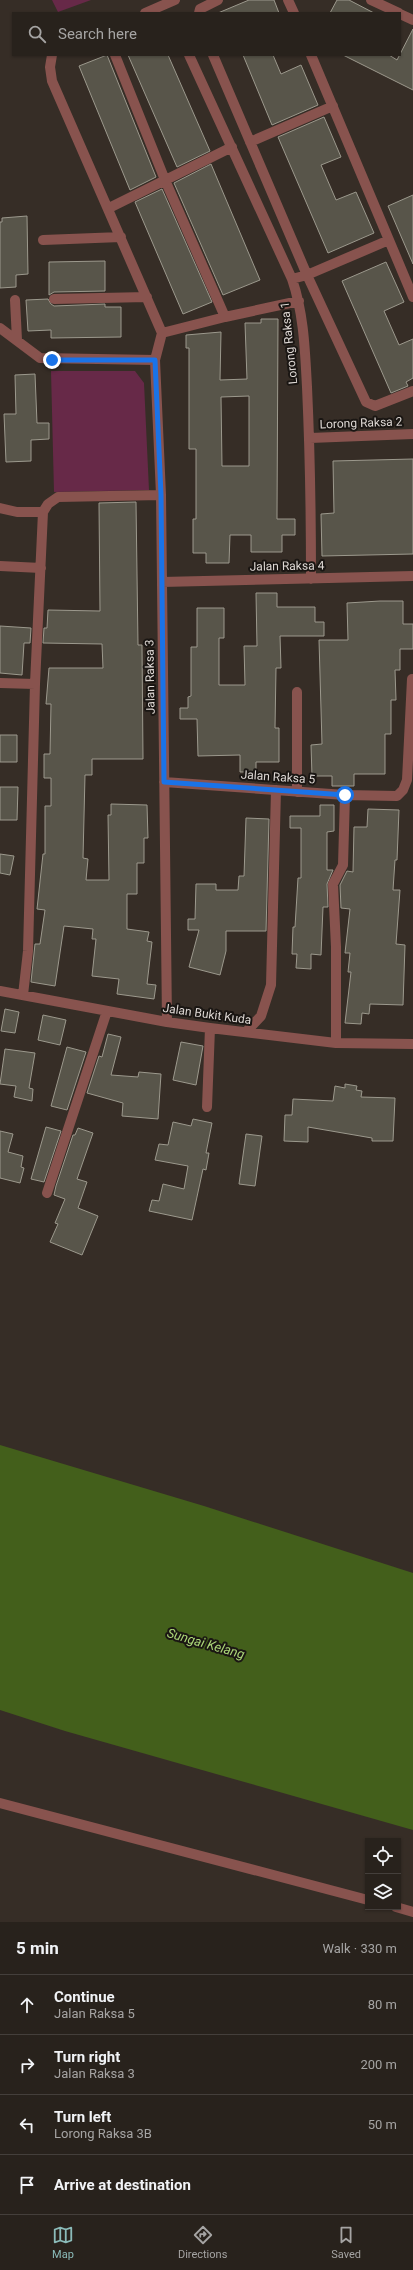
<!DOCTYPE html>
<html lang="en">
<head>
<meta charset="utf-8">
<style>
  body { margin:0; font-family:Roboto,sans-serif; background:#302a25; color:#f1f3f6 }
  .controls { position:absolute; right:12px; bottom:12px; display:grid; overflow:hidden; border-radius:0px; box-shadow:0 1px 3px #0004 }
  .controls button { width:36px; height:36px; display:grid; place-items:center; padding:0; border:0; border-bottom:1px solid #443f3b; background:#28221c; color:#f1f3f6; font:20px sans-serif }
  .stop { position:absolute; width:12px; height:12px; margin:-9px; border:3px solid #1a73e8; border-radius:50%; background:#fff }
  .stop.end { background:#1a73e8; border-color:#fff; box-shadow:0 1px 4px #0008 }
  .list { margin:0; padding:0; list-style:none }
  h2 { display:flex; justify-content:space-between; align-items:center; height:52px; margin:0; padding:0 16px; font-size:17px }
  h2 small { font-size:13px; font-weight:400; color:#a5a4a3 }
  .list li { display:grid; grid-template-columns:26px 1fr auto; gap:12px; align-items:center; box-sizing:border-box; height:60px; padding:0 16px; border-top:1px solid #443f3b }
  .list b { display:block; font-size:15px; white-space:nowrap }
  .list p { margin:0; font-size:13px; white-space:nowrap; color:#a5a4a3 }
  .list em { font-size:13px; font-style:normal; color:#a5a4a3 }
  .icon { flex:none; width:22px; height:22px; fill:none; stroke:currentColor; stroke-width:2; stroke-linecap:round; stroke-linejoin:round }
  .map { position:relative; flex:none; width:413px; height:1922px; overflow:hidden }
  .search { position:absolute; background:#28221c; box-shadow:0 1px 3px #0004; left:12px; right:12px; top:12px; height:44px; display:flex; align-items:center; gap:10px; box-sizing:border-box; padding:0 14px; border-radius:0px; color:#a5a4a3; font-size:15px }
  .sheet { height:292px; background:#28221c }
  nav { display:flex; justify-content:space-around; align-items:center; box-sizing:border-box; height:56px; border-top:1px solid #443f3b; background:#28221c; font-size:11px; color:#a5a4a3 }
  nav a { display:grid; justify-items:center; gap:2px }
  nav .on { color:#8bbbb9 }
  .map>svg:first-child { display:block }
  .green { fill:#672948 }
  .water { fill:#435f1b }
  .building { fill:#58554a; stroke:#9c998d; fill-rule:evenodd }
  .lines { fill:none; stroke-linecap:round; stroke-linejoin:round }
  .minor { stroke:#88534e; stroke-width:10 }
  .route { stroke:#1a73e8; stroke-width:5 }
  .labels { text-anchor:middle; stroke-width:4; stroke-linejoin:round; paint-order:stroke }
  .street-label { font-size:12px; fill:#dfd9d5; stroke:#1a1613 }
  .water-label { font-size:13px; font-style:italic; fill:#abd678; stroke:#1a1613 }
</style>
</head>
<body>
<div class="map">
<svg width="413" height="1922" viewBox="0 0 413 1922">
  <rect width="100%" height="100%" fill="#362d26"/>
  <path class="green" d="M52 0H91L58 12Z
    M51 371H135L144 383 149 490 54 492Z"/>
  <path class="water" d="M0 1445 204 1506 413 1573V1830L65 1731 0 1710Z"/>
  <path class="building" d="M249 0H274L279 13H218Z
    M337 0H349L374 13H330Z
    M413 29V90L343 55H389L397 60Z
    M107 55 156 177 130 190 79 66Z
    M128 55H168L210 151 177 167Z
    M243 55H273L281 74 301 65 318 105 272 125Z
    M324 117 341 157 321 165 336 200 356 192 374 233 328 253 278 137Z
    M211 164 260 280 223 295 174 183Z
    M162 189 212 302 183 314 135 202Z
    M413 195V264L388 206Z
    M27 216 28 274 16 275V287L0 288V222H2V218Z
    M105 261V291L54 292 49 295V262Z
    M386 262 404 302 384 311 399 345 413 339V378L406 382 408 386 391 393 342 281Z
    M48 299 51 304 54 306 105 304V307H121V337L51 338V330L28 331 26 300Z
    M261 319H278L277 519H295V535H282V552H251V535H230L229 563H206V553H193V519H196V449H189V348H186V335L221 332 220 380 247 379 245 323H261ZM249 396V466H222L221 397Z
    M35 374 37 423H49V439L31 440V461L6 462 4 414H16L15 375Z
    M413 459V554L322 556 321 514 334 513 333 461Z
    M136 502 138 645H142L143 759H92V775H85L83 858 88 859 86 880H109L108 815H111V804L147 805 148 838H144V863H137V894H127V929L149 932 147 941 152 942 147 984 156 985 154 999 117 994 119 979 92 976 96 939H92L93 929 64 926 55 986 31 982 35 944H40L45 910 37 909 43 854H45V806H51V778H44V754H50L51 704H46L49 668H103L102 644 43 643 44 628H47L48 610 100 611 99 503Z
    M256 593H277V607H315V622H324V636H280L281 668H276L275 728H279V762H256V772H240V755L198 756 197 719H180V708H188V697L191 696V647H197V608H224V638H219V685H245L244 646H257Z
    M380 601H403V624H413V649H400V670H395L396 700H391V734H385V774H354V786H332V776H312L311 745 322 744 319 640H348L347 603Z
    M0 626 31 628 30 643H24L22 675 0 673Z
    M0 735H17V762H0Z
    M0 787H18L17 820H0Z
    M320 805H334V831L327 832V870H333L327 884 328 907H323L321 955 311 954V969L296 968 297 954H292L293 927H295L298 878H301V828H290V816H320Z
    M368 809 399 810 397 860H395L393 890H400L396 944 405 945 403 1005 370 1004 369 1014 362 1013 361 1024 345 1023 351 972H348L350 953H345L350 909 341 908 340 885 347 871 353 872 354 827H367Z
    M246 818 269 819 266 931H226V951L220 975 189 967 199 930H188V919H195L196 884H216V890H238L239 876H244Z
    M0 854 14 856 10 875 0 873Z
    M5 1009 19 1012 15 1033 1 1031Z
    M43 1015 66 1020 60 1045 38 1040Z
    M108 1034 121 1037 111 1075 138 1077 139 1072 161 1074 158 1119 122 1116 123 1103 87 1093 99 1056 102 1057Z
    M181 1042 203 1046 196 1085 173 1080Z
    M67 1047 86 1052 67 1110 51 1106Z
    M5 1049 35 1053 29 1088 33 1089 32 1101 14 1097 16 1086 0 1084Z
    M345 1084 357 1086 356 1090 362 1091 361 1097 395 1098 393 1141H372V1138L308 1127V1142L284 1141 285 1115H292L293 1099 333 1101 335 1086 345 1088Z
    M193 1119 212 1123 206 1153H209L206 1170 203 1169 192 1220 149 1211 152 1200 159 1201 163 1184 184 1189 188 1166 155 1160 159 1144 168 1145 173 1122 191 1126Z
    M46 1127 61 1131 44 1182 31 1179Z
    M78 1128 93 1133 77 1179 87 1182 78 1208 98 1216 82 1255 50 1242 58 1224 55 1223 65 1199 54 1195 56 1186 73 1135H75Z
    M0 1131 13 1134 8 1152 23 1156 21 1167 24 1168 20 1183 0 1178Z
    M246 1134 262 1136 255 1186 239 1184Z"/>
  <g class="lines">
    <path class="minor" d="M288 0 294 13
      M371 0 399 13
      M145 13 175 0
      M199 13 200 9 218 0
      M400 14 413 20
      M52 55 50 67 52 81 162 333 225 317 299 301
      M115 55 165 180 225 317
      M189 55 292 279C304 314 305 351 307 387 310 451 311 515 311 579
      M213 55 307 275 366 402 375 406 413 391
      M311 55 413 297
      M250 142 333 106
      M109 208 232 147
      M43 240 121 237
      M292 279 307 275 389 240
      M54 299 147 297
      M15 300 17 340
      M0 328 40 358 155 360
      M162 333 155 360 161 495 167 1022
      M310 438 413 434
      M0 508 17 512H43
      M0 566 41 568
      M162 582 413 576
      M0 683 35 684
      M297 692V792
      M164 782 345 795 397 796 403 790 407 780 412 679
      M0 991 167 1022 210 1028 336 1043 413 1044
      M23 995 28 951 35 684 43 512 48 504 58 497 161 495
      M246 1032 261 1016 271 985 276 790
      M336 1043V947L333 884 343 865 345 795
      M207 1107 210 1028
      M47 1193 107 1011
      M0 1803 368 1900
      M396 1907 413 1912"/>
  </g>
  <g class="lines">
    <path class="route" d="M52 360H155L161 495 164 782 345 795"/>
  </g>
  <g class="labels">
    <g class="street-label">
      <text transform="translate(289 343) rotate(-96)" y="4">Lorong Raksa 1</text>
      <text transform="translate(361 423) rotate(-2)" y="4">Lorong Raksa 2</text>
      <text transform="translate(287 566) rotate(-1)" y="4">Jalan Raksa 4</text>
      <text transform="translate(150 677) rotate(-91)" y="4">Jalan Raksa 3</text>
      <text transform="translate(278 777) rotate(4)" y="4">Jalan Raksa 5</text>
      <text transform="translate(207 1014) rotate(8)" y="4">Jalan Bukit Kuda</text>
    </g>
    <g class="water-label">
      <text transform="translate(206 1643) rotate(16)" y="5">Sungai Kelang</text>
    </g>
  </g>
</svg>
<div class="controls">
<button><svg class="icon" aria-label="locate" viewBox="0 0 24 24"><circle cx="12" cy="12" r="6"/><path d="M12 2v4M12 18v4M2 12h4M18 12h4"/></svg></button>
<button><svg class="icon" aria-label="layers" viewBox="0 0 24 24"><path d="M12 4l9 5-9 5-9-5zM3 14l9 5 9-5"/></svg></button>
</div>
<div class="stop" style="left:345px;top:795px"></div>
<div class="stop end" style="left:52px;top:360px"></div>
<div class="search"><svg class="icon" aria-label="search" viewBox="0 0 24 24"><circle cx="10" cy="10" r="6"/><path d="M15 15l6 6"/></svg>Search here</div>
</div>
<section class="sheet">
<h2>5 min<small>Walk · 330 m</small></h2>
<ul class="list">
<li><svg class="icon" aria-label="ahead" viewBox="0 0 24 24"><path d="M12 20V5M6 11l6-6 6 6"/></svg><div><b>Continue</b><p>Jalan Raksa 5</p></div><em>80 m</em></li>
<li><svg class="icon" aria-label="right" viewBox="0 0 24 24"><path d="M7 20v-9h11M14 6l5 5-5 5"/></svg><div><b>Turn right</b><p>Jalan Raksa 3</p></div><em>200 m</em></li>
<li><svg class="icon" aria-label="left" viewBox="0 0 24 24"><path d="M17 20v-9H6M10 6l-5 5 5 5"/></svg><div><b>Turn left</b><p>Lorong Raksa 3B</p></div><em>50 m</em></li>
<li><svg class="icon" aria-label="arrive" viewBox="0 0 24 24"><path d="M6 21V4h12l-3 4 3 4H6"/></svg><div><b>Arrive at destination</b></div></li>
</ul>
</section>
<nav>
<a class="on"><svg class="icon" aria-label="map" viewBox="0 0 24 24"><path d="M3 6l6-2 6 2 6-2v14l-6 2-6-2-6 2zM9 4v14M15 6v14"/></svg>Map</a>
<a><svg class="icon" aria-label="directions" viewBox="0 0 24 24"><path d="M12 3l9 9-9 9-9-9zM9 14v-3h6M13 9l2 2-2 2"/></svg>Directions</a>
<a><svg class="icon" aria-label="saved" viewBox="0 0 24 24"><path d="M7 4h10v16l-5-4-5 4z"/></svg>Saved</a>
</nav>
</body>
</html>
